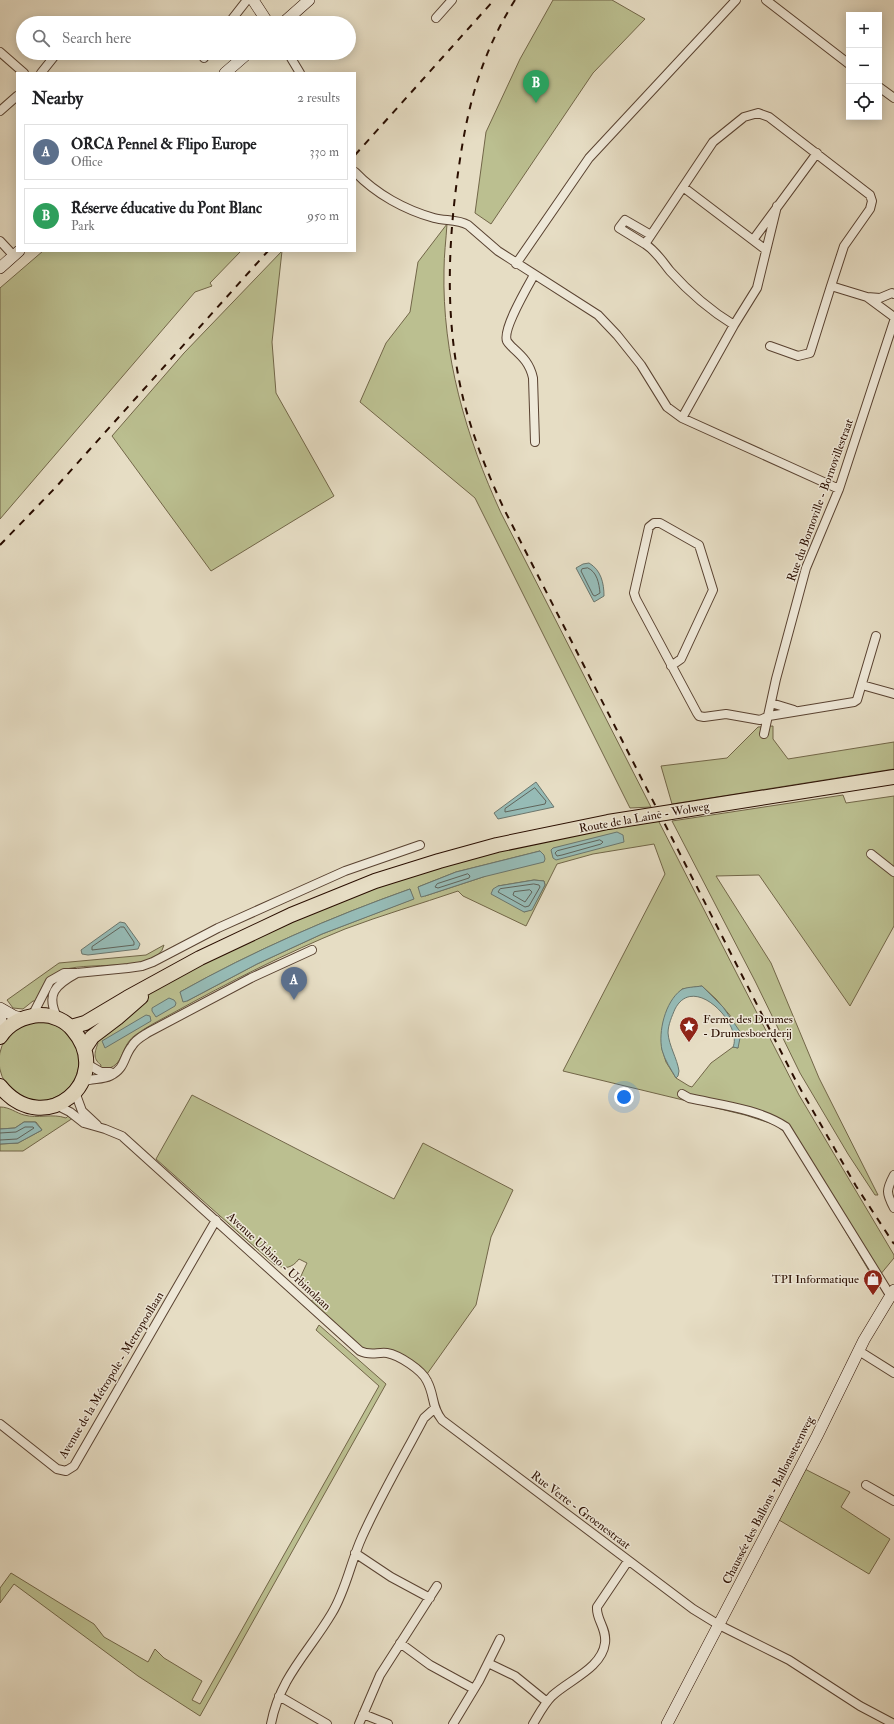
<!DOCTYPE html>
<html lang="en">
<head>
<meta charset="utf-8">
<style>
  body { margin:0; font-family:"IM FELL Double Pica",serif; background:#f2f2f2; color:#202124 }
  .controls { position:absolute; right:12px; top:12px; display:grid; overflow:hidden; border-radius:0px; box-shadow:0 2px 10px #0003 }
  .controls button { width:36px; height:36px; display:grid; place-items:center; padding:0; border:0; border-bottom:1px solid #e0e0e0; background:#fff; color:#202124; font:20px sans-serif }
  .you { position:absolute; left:624px; top:1097px; width:14px; height:14px; margin:-10px; border:3px solid #fff; border-radius:50%; background:#1a73e8; box-shadow:0 0 0 6px #1a73e833 }
  .badge { display:grid; place-items:center; width:26px; height:26px; border-radius:50%; background:#0b8043; color:#fff; font-size:13px; font-weight:700 }
  .pin { position:absolute; translate:-50% -33px; filter:drop-shadow(0 1px 2px #0008) }
  .pin::after { content:''; position:absolute; top:21px; width:14px; height:12px; background:inherit; clip-path:polygon(0 0,100% 0,50% 100%) }
  .list { margin:0; padding:0; list-style:none }
  h2 { display:flex; justify-content:space-between; align-items:center; height:52px; margin:0; padding:0 16px; font-size:17px }
  h2 small { font-size:13px; font-weight:400; color:#757577 }
  .list li { display:grid; grid-template-columns:26px 1fr auto; gap:12px; align-items:center; box-sizing:border-box; height:56px; margin:0 8px 8px; padding:0 8px; border:1px solid #e0e0e0; border-radius:0px }
  .list b { display:block; font-size:15px; white-space:nowrap }
  .list p { margin:0; font-size:13px; white-space:nowrap; color:#757577 }
  .list em { font-size:13px; font-style:normal; color:#757577 }
  .icon { flex:none; width:22px; height:22px; fill:none; stroke:currentColor; stroke-width:2; stroke-linecap:round; stroke-linejoin:round }
  .map { position:relative; flex:none; width:894px; height:1724px; overflow:hidden }
  .search { position:absolute; background:#fff; box-shadow:0 2px 10px #0003; left:16px; top:16px; width:340px; height:44px; display:flex; align-items:center; gap:10px; box-sizing:border-box; padding:0 14px; border-radius:22px; color:#757577; font-size:15px }
  .panel { position:absolute; background:#fff; box-shadow:0 2px 10px #0003; left:16px; top:72px; width:340px; height:180px; border-radius:0px }
  .map>svg:first-child { display:block }
  .green { fill:#bbbf90; stroke:#726648; fill-rule:evenodd }
  .water { fill:#96bbb6; stroke:#6b766d }
  .lines { fill:none; stroke-linecap:round; stroke-linejoin:round }
  .shore { stroke:#60645b; stroke-width:1 }
  .street-casing { stroke:#594231; stroke-width:10 }
  .secondary-casing { stroke:#2a0e00; stroke-width:12 }
  .highway-casing { stroke:#2a0e00; stroke-width:16 }
  .street { stroke:#efe9d9; stroke-width:8 }
  .secondary { stroke:#efe9d9; stroke-width:11 }
  .highway { stroke:#e6ddc4; stroke-width:14 }
  .rail { stroke:#2a0e00; stroke-width:2; stroke-dasharray:7 7; stroke-linecap:butt }
  .labels { text-anchor:middle; stroke-width:3; stroke-linejoin:round; paint-order:stroke }
  .street-label { font-size:12px; fill:#2a0e00; stroke:#efe9d9 }
  .poi-label { font-size:12px; fill:#2a0e00; stroke:#efe9d9; text-anchor:start }
</style>
</head>
<body>
<div class="map">
<svg width="894" height="1724" viewBox="0 0 894 1724">
  <rect width="100%" height="100%" fill="#e6ddc4"/>
  <filter id="stains"><feTurbulence type="fractalNoise" baseFrequency=".005" numOctaves="4"/><feColorMatrix values="0 0 0 0 .2 0 0 0 0 .09 0 0 0 0 .02 0 0 0 .5 -.17"/></filter>
  <radialGradient id="worn" r=".72"><stop offset=".6" stop-color="#630" stop-opacity="0"/><stop offset="1" stop-color="#630" stop-opacity=".3"/></radialGradient>
  <path class="green" d="M553 0H612L645 19 593 73 491 224 475 213 486 132 520 59Z
    M447 224C446 240 444 255 444 270 442 355 466 437 501 513L651 807 630 808 475 498 360 402 386 343 410 312 418 262Z
    M43 251H241L210 283 212 286 195 292 0 519V288Z
    M282 251 272 342 276 393 334 496 211 571 112 436 184 353Z
    M773 726V739L788 759 894 742V769L672 804 661 766 727 758 758 727Z
    M843 795 846 803 894 796V926L850 1006 759 875 716 876 771 963 819 1078 878 1195H875L848 1154 800 1073 755 981 672 821Z
    M658 820 799 1095 894 1255V1258L875 1281 789 1136 776 1125 745 1115 563 1071 665 874 654 844 593 854 557 864 526 926 463 896 458 891C420 904 382 915 345 929 286 953 229 982 173 1013 160 1020 146 1027 134 1036 119 1048 125 1070 100 1069L101 1065C92 1058 95 1052 98 1043L96 1040 149 993 214 957 345 899 443 865 550 839ZM540 851 483 877 425 896 418 887 456 872ZM534 880 544 881 545 885 532 909 524 912 498 886ZM410 889 413 899 322 934 257 964 187 1001 180 992C253 951 331 917 410 889ZM702 986 716 999 733 1019 738 1048 733 1047 711 1063 692 1087 689 1086 676 1078 666 1062 662 1049V1033L667 1010 682 989Z
    M164 945C158 975 81 959 59 972 52 976 42 994 37 1001H33L23 1009 13 1008 7 1000 59 963 146 955Z
    M-1 1061a40 40 0 1 1 80 0a40 40 0 1 1-80 0Z
    M192 1095 394 1199 423 1143 513 1190 491 1237 476 1305 427 1374 391 1350H363L310 1303 313 1299 300 1283 301 1276 307 1263 299 1259C292 1268 285 1270 274 1264L156 1159Z
    M0 1107C10 1107 16 1113 24 1115 38 1119 52 1113 66 1118L69 1115 73 1118 23 1151H0V1144L18 1143 42 1130 36 1122H24L15 1128 0 1129Z
    M319 1325 386 1384 200 1716 138 1676 14 1584 0 1603V1588L11 1573 94 1624 104 1637 148 1662 155 1649 164 1658 202 1681 192 1700 200 1704 379 1386 316 1330Z
    M797 1465 850 1492 841 1507 890 1539 869 1574 779 1520Z"/>
  <path class="water" d="M589 563C601 570 604 583 604 596L594 602 576 568 583 564Z
    M536 782 554 807 498 819 494 813Z
    M617 832 623 835 624 842 556 860 553 858 551 850 553 848Z
    M540 851 544 855 545 859 544 862 483 877 425 896 421 897 418 887 456 872Z
    M534 880 544 881 545 885 532 910 524 912 491 894 493 889 498 886Z
    M410 889 414 899 322 934 257 964 187 1001 183 1002 180 992C253 951 331 917 410 889Z
    M120 922 125 923 140 944 138 949 88 955 82 954 81 950Z
    M702 986 723 1007 741 1033 738 1048 733 1047C743 1025 694 972 675 1009 672 1016 668 1025 668 1033 669 1046 677 1058 679 1071L678 1076 676 1078C671 1069 665 1061 662 1050 658 1032 665 1002 681 990 685 987 696 987 702 986Z
    M169 998 174 1000 176 1003 175 1006 156 1017 152 1011V1008Z
    M146 1015 150 1016 151 1021 105 1048 102 1041Z
    M24 1122H35L42 1130 18 1143 0 1144V1129L15 1128Z"/>
  <g class="lines">
    <path class="shore" d="M588 568C597 572 599 583 600 593L595 596 593 595 581 571 582 569Z
      M535 788 546 801 545 804 505 812V809Z
      M600 840 603 842 601 844 562 855 557 856 555 853 557 851Z
      M468 874 470 876 469 878 438 888 435 887 437 884Z
      M534 884 539 885 540 887 529 906 525 907 498 892 500 889Z
      M530 890 532 892 525 902 513 895 514 892Z
      M121 927H124L134 942V945L92 950V947Z
      M0 1133 16 1132 25 1127H33L34 1128 17 1139 0 1140"/>
    <defs>
      <path id="street" d="M766 0 849 64
        M436 18 452 0
        M229 23 247 0
        M0 52 24 73
        M288 53 300 73
        M204 58 207 53
        M41 73 57 53
        M879 87 894 98
        M0 111 17 96
        M355 172C376 194 405 210 434 218 445 221 458 219 468 225L498 251 598 315 617 335 641 365 667 407 682 418 839 489
        M683 187 766 250
        M753 240 817 153
        M0 241 14 256
        M645 244 619 228 625 220 651 235
        M516 264 589 158 736 0
        M534 275C528 286 502 330 507 341 508 343 511 346 513 348 523 357 530 364 533 378L535 442
        M894 294 892 293 880 298 867 297 894 317
        M734 325C711 311 688 291 670 271 662 261 656 251 645 244L713 142 744 117 758 113 769 117 870 195 872 201 870 209 844 246 831 286 867 297
        M770 346 798 356 810 353 831 286
        M682 418 734 325 757 288 777 206
        M671 666 681 659 713 590 699 545 660 523H654L649 527 634 593 636 599 697 713 699 716 704 717 726 714 760 720 769 716 854 702 857 700 876 636
        M862 685 894 694
        M771 703 794 710
        M764 734 776 679 806 568 839 489 894 321
        M871 854 894 872
        M32 1016 50 981 64 973H77L128 968 142 966 153 962 218 928 287 897 345 871 420 845
        M58 1019C45 994 55 985 77 973
        M87 1064 101 1072H110
        M82 1082C91 1078 102 1080 110 1076 126 1068 123 1057 132 1046 136 1039 143 1036 149 1032L251 978 312 950
        M75 1092 82 1111 97 1125
        M682 1094 689 1098C721 1105 759 1109 786 1127L890 1295
        M56 1105 70 1112 84 1123 105 1129 122 1136 360 1351C370 1356 377 1352 387 1353 399 1355 422 1370 427 1381 435 1396 431 1406 442 1420L693 1609 719 1625 789 1660 860 1706 894 1724
        M894 1175C886 1190 886 1193 894 1208
        M859 1351 894 1373
        M0 1424 57 1469 66 1471 74 1466 216 1220
        M866 1485 894 1501
        M355 1553 391 1577 430 1598
        M400 1643 430 1665 474 1689
        M488 1663 515 1676 547 1702
        M279 1696 327 1724
        M363 1714 388 1724
        M271 1724C280 1677 309 1652 332 1613 346 1590 351 1561 362 1537 380 1497 404 1456 424 1418L434 1409
        M359 1724 380 1675 437 1586
        M453 1724 479 1681 500 1639
        M533 1724C539 1714 544 1704 552 1696 569 1680 602 1668 605 1643 607 1628 596 1620 597 1607L628 1561"/>
      <path id="secondary" d="M253 0 268 23
        M283 23 309 0
        M225 73 248 53
        M0 268 19 251
        M0 1008 14 1016 22 1018
        M0 1015 3 1032
        M667 1724 817 1436 864 1340 894 1290"/>
      <path id="highway" d="M71 1027 85 1023 127 998 200 958 291 915 375 881 439 861 497 845 608 822 894 777
        M0 1037C9 1023 24 1016 41 1015 53 1015 66 1021 73 1030 116 1080 44 1141 0 1086
        M84 1049 92 1037 117 1018 141 997"/>
    </defs>
    <use href="#street" class="street-casing"/>
    <use href="#secondary" class="secondary-casing"/>
    <use href="#highway" class="highway-casing"/>
    <use href="#street" class="street"/>
    <use href="#secondary" class="secondary"/>
    <use href="#highway" class="highway"/>
    <path class="rail" d="M515 0C480 56 467 108 458 173 447 251 445 329 465 406 475 442 489 477 505 511L797 1083 856 1186 894 1244
      M355 155 494 0
      M0 545 56 487 268 251"/>
  </g>
  <defs>
    <symbol id="sight-pin" viewBox="-11 -11 22 30"><path d="M0 17L-7.5 6A9.5 9.5 0 1 1 7.5 6Z" fill="#8f2418" stroke="#efe9d9"/><path d="M0-6L1.8-2.2L6-1.7L2.9 1.2L3.7 5.4L0 3.3L-3.7 5.4L-2.9 1.2L-6-1.7L-1.8-2.2Z" fill="#fff"/></symbol>
    <symbol id="shop-pin" viewBox="-11 -11 22 30"><path d="M0 17L-7.5 6A9.5 9.5 0 1 1 7.5 6Z" fill="#8f2418" stroke="#efe9d9"/><path d="M-5-2.5h2.3a2.7 3.5 0 0 1 5.4 0H5L5.5 6h-11ZM-1.5-2.5h3a1.5 2.3 0 0 0-3 0Z" fill="#fff"/></symbol>
  </defs>
  <g fill-rule="evenodd">
    <use href="#sight-pin" x="678" y="1015" width="22" height="30"/>
    <use href="#shop-pin" x="862" y="1268" width="22" height="30"/>
  </g>
  <g class="labels">
    <g class="street-label">
      <text transform="translate(820 500) rotate(-70)" y="4">Rue du Bornoville - Bornovillestraat</text>
      <text transform="translate(644 817) rotate(-10)" y="4">Route de la Laine - Wolweg</text>
      <text transform="translate(279 1261) rotate(43)" y="4">Avenue Urbino - Urbinolaan</text>
      <text transform="translate(111 1375) rotate(-59)" y="4">Avenue de la Métropole - Metropoollaan</text>
      <text transform="translate(768 1500) rotate(-63)" y="4">Chaussée des Ballons - Ballonssteenweg</text>
      <text transform="translate(581 1510) rotate(37)" y="4">Rue Verte - Groenestraat</text>
    </g>
    <g class="poi-label">
      <text x="703" y="1023">Ferme des Drumes<tspan x="703" dy="14">- Drumesboerderij</tspan></text>
      <text x="859" y="1283" text-anchor="end">TPI Informatique</text>
    </g>
  </g>
  <rect width="100%" height="100%" filter="url(#stains)"/>
  <rect width="100%" height="100%" fill="url(#worn)"/>
</svg>
<div class="controls">
<button>+</button>
<button>−</button>
<button><svg class="icon" aria-label="locate" viewBox="0 0 24 24"><circle cx="12" cy="12" r="6"/><path d="M12 2v4M12 18v4M2 12h4M18 12h4"/></svg></button>
</div>
<div class="you"></div>
<div class="pin badge" style="left:294px;top:1000px;background:#5c6f8a">A</div>
<div class="pin badge" style="left:536px;top:103px;background:#2e9e5b">B</div>
<div class="search"><svg class="icon" aria-label="search" viewBox="0 0 24 24"><circle cx="10" cy="10" r="6"/><path d="M15 15l6 6"/></svg>Search here</div>
<section class="panel">
<h2>Nearby<small>2 results</small></h2>
<ul class="list">
<li><span class="badge" style="background:#5c6f8a">A</span><div><b>ORCA Pennel &amp; Flipo Europe</b><p>Office</p></div><em>330 m</em></li>
<li><span class="badge" style="background:#2e9e5b">B</span><div><b>Réserve éducative du Pont Blanc</b><p>Park</p></div><em>950 m</em></li>
</ul>
</section>
</div>
</body>
</html>
